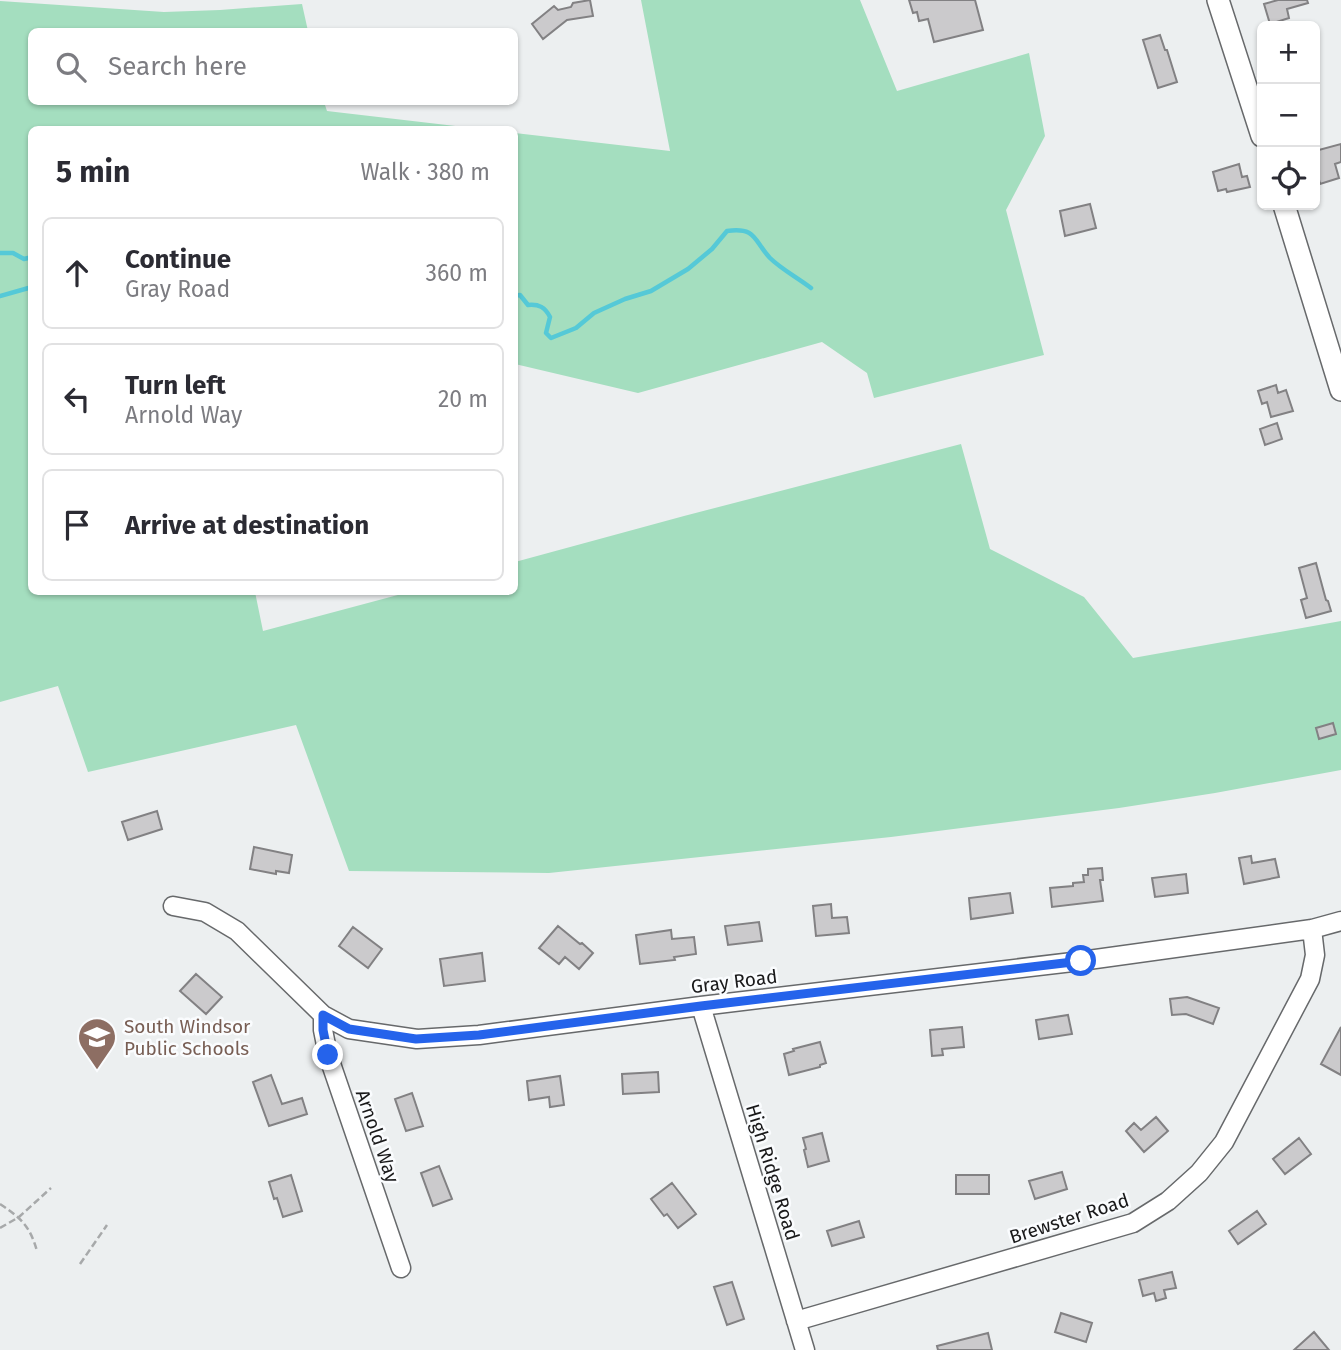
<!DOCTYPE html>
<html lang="en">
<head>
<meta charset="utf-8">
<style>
  body { margin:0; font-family:"Fira Sans",sans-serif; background:#f2f2f3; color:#2b2b33 }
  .controls { position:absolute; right:21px; top:21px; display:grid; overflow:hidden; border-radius:10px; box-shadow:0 2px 5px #0004 }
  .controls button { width:63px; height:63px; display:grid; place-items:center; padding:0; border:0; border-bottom:2px solid #e1e1e2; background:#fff; color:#2b2b33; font:35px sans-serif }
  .stop { position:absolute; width:21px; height:21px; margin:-16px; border:5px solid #2563eb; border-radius:50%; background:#fff }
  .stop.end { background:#2563eb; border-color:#fff; box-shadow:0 2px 7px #0008 }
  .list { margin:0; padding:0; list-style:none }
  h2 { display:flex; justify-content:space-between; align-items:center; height:91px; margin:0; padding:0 28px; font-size:30px }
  h2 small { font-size:23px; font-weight:400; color:#7c7c81 }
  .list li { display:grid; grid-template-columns:46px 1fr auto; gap:21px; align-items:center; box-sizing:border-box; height:112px; margin:0 14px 14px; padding:0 14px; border:2px solid #e1e1e2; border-radius:10px }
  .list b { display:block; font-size:26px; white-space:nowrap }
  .list p { margin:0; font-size:23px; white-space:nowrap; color:#7c7c81 }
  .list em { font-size:23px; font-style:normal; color:#7c7c81 }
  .icon { flex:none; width:38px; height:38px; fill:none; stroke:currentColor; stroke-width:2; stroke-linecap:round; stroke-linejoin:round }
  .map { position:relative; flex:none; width:1341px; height:1350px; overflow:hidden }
  .search { position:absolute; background:#fff; box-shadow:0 2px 5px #0004; left:28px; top:28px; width:490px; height:77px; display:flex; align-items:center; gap:18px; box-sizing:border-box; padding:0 24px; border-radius:10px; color:#7c7c81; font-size:26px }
  .panel { position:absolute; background:#fff; box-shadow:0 2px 5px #0004; left:28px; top:126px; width:490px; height:469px; border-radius:10px }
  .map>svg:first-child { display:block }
  .green { fill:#a4debf }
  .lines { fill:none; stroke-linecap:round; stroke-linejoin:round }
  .stream { stroke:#55c9d7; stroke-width:4.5 }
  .building { fill:#cbcacc; stroke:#828183; stroke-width:2 }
  .minor-casing { stroke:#67696b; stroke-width:21 }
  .major-casing { stroke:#67696b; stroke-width:24 }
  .path { stroke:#a7a9aa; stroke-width:2.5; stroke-dasharray:7 3.5; stroke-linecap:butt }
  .minor { stroke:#fff; stroke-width:18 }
  .major { stroke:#fff; stroke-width:21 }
  .route { stroke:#2563eb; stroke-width:9 }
  .labels { text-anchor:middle; stroke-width:5; stroke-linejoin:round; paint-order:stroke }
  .street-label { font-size:19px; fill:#19191a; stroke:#fafcfe }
  .education-label { font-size:19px; fill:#785e54; stroke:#fafcfe; text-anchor:start }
</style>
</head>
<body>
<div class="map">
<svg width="1341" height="1350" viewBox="0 0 1341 1350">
  <rect width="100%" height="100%" fill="#eceff0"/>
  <path class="green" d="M641 0H860L897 91 1029 53 1045 136 1006 210 1044 355 874 398 867 373 822 342 638 393 515 364V133L670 151Z
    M0 1 164 12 220 10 302 4 308 31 32 32V102H324L327 111 481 129 32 130V592H255L263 631 409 592H514L515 562 684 516 961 444 990 549 1084 597 1133 658 1341 621V770L1215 793 1119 808 891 837 549 873 349 871 296 725 88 772 58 686 0 702Z"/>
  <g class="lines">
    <path class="stream" d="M0 253H13L24 259 32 257
      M0 296 32 287
      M514 296 520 295 528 305C539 304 545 307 550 317L546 333 551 338 576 328 594 313 625 299 651 291 688 269 712 249 727 231C757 227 753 240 770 258 781 269 798 278 811 288"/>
  </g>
  <path class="building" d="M590 0 593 16 567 20 543 39 532 24 554 6 558 10 571 7 573 3Z
    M909 0H975L983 30 934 42 928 19 919 21 917 12 913 13Z
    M1278 0H1307L1308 3 1287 9 1289 18 1270 24 1264 4Z
    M1160 35 1165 50H1167L1177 82 1158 88 1143 40Z
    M1341 144V162L1335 164 1339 178 1320 184 1315 163V151Z
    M1239 164 1242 177 1247 176 1250 187 1227 192 1226 189 1218 191 1213 172Z
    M1090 204 1096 228 1065 236 1060 211Z
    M1276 385 1278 393 1286 390 1293 411 1271 417 1267 402 1262 404 1258 391Z
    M1277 423 1282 439 1265 445 1260 429Z
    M1316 563 1326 600 1328 601 1331 611 1306 618 1301 600 1307 598 1299 568Z
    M1333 723 1336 734 1319 739 1316 728Z
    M157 811 162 829 128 840 122 822Z
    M254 847 292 855 289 873 276 871V874L250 869Z
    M1251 856 1252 863 1275 859 1279 877 1244 884 1239 858Z
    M1102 868 1103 880H1100L1103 901 1052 907 1050 888 1073 886V883L1084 882 1083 875H1088V869Z
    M1186 874 1188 893 1155 897 1152 878Z
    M1010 893 1013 913 971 919 969 898Z
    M831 904 832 918 847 917 849 933 816 936 813 906Z
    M759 922 762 941 728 945 725 926Z
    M558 926 580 944 582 943 593 953 579 969 565 957 559 964 539 948Z
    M353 927 382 949 368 968 339 946Z
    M671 930 672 939 694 937 696 954 674 957 675 960 640 964 636 935Z
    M482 953 485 981 444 986 440 959Z
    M196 974 222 997 206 1014 180 991Z
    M1187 997 1219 1008 1213 1024 1186 1014 1172 1015 1170 999Z
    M1068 1015 1072 1034 1039 1039 1036 1020Z
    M962 1027 964 1047 942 1049 943 1055 932 1056 930 1030Z
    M1341 1027V1075L1321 1064Z
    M820 1042 826 1063 820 1065V1067L789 1075 784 1054 794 1051 793 1049Z
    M658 1072 659 1092 623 1094 622 1074Z
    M271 1075 282 1104 302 1098 307 1114 269 1126 253 1082Z
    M560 1076 564 1105 550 1107 549 1097 529 1100 527 1081Z
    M412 1093 423 1126 406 1131 395 1099Z
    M1156 1117 1168 1131 1144 1152 1126 1131 1134 1123 1141 1130Z
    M822 1133 829 1161 808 1167 804 1150 806 1149 803 1138Z
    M1299 1138 1311 1154 1285 1174 1273 1159Z
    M439 1166 452 1199 433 1206 421 1173Z
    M1062 1172 1067 1189 1035 1199 1029 1181Z
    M291 1175 302 1211 283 1217 277 1198 274 1199 269 1182Z
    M956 1175H989V1194H956Z
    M672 1183 696 1214 678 1228 667 1214 664 1216 651 1199Z
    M1257 1211 1266 1224 1238 1244 1229 1231Z
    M859 1221 864 1237 832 1246 827 1231Z
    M1172 1272 1176 1288 1164 1290 1166 1298 1156 1301 1154 1293 1143 1296 1139 1280Z
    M732 1282 744 1319 727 1325 714 1287Z
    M1061 1313 1092 1323 1086 1342 1055 1332Z
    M1314 1332 1329 1350H1294Z
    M988 1333 992 1350H938L937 1346Z"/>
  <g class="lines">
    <defs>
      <path id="minor" d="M173 906 205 912 237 931 323 1015 349 1029 417 1039 479 1035 701 1006 1081 961 1312 929 1341 921
        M701 1006 805 1350
        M323 1015V1030L328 1055 401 1268
        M796 1321 1133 1223 1168 1201 1199 1173 1224 1142 1310 979 1315 955 1312 929"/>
      <path id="major" d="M1218 0 1262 136
        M1284 205 1341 390"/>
    </defs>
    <use href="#minor" class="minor-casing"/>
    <use href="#major" class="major-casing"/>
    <path class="path" d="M0 1204C21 1218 30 1226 37 1251
      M0 1228 19 1217 51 1188
      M80 1264 107 1225"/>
    <use href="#minor" class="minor"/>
    <use href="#major" class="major"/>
  </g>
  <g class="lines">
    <path class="route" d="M328 1055 323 1030V1015L349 1029 416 1039 479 1035 701 1006 1081 961"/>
  </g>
  <defs>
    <symbol id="school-pin" viewBox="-11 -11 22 30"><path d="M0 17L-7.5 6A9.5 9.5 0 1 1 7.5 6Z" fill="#8d6e63" stroke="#fafcfe"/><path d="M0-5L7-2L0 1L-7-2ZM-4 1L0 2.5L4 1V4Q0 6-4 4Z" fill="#fff"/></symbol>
  </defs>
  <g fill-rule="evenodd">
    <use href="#school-pin" x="75" y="1015" width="44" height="60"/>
  </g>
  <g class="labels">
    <g class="street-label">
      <text transform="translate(734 981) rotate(-7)" y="7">Gray Road</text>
      <text transform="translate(378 1136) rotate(71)" y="7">Arnold Way</text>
      <text transform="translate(773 1172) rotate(73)" y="7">High Ridge Road</text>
      <text transform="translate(1069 1218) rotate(-18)" y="7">Brewster Road</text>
    </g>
    <g class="education-label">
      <text x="124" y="1033">South Windsor<tspan x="124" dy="22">Public Schools</tspan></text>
    </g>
  </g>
</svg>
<div class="controls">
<button>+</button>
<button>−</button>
<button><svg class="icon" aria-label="locate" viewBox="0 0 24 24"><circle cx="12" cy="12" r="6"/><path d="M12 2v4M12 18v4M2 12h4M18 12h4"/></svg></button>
</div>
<div class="stop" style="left:1081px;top:961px"></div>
<div class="stop end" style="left:328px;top:1055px"></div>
<div class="search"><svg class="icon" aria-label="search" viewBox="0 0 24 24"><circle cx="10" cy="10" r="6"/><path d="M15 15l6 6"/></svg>Search here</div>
<section class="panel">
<h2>5 min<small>Walk · 380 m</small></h2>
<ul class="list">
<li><svg class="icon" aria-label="ahead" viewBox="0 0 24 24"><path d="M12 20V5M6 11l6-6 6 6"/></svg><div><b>Continue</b><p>Gray Road</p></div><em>360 m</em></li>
<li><svg class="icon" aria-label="left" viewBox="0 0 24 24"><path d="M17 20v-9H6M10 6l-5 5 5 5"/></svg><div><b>Turn left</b><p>Arnold Way</p></div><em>20 m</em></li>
<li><svg class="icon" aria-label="arrive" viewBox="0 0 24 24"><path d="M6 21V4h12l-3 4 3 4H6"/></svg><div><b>Arrive at destination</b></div></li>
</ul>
</section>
</div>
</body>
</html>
